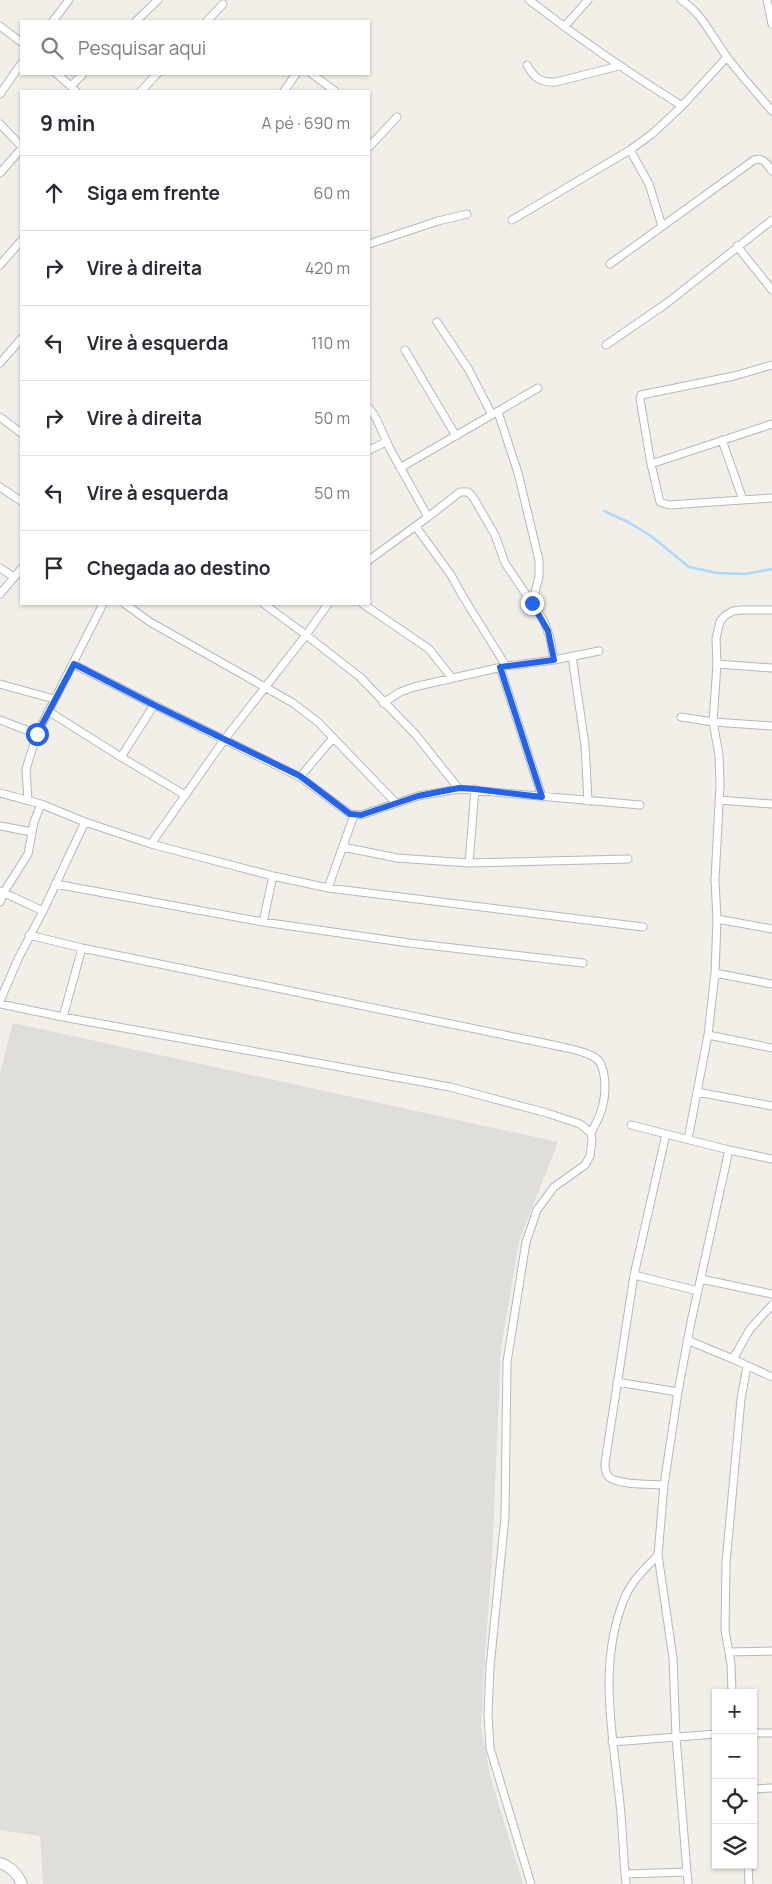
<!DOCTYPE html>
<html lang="pt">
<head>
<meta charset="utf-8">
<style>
  body { margin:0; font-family:Manrope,sans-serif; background:#f7f7f7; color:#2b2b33 }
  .controls { position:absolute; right:15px; bottom:15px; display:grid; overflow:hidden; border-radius:0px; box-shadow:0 1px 4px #0004 }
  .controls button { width:45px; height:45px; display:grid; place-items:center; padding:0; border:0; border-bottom:1px solid #e1e1e2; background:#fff; color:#2b2b33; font:25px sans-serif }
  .stop { position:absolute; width:15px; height:15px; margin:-11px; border:4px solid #2563eb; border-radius:50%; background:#fff }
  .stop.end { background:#2563eb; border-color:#fff; box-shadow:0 1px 5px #0008 }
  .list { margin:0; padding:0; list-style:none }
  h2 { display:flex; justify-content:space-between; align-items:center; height:65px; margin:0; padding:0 20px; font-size:21px }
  h2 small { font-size:16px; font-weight:400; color:#7c7c81 }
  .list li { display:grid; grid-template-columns:32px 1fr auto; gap:15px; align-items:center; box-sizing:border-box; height:75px; padding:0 20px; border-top:1px solid #e1e1e2 }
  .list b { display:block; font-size:19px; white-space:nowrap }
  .list em { font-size:16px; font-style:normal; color:#7c7c81 }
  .icon { flex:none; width:28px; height:28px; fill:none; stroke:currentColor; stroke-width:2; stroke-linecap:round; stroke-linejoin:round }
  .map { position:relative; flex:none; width:772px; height:1884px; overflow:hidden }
  .search { position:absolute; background:#fff; box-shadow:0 1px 4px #0004; left:20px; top:20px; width:350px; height:55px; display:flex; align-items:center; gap:12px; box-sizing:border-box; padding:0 18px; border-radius:0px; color:#7c7c81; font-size:19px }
  .panel { position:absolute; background:#fff; box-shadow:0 1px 4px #0004; left:20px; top:90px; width:350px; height:515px; border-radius:0px }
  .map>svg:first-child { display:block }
  .industrial { fill:#e0deda }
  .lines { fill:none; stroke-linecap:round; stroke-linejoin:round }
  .stream { stroke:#aadaff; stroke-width:2.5 }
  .street-casing { stroke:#b5b8bc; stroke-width:9 }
  .secondary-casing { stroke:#b6babf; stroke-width:12 }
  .street { stroke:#fff; stroke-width:7 }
  .secondary { stroke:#fff; stroke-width:10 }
  .route { stroke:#2563eb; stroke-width:6 }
</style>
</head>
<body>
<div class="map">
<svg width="772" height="1884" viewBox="0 0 772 1884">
  <rect width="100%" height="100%" fill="#f1efe8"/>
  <path class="industrial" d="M13 1023 558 1142 519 1241 501 1348 492 1558 484 1672 481 1727 491 1779 523 1884H43L40 1836 0 1830V1073Z"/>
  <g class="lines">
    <path class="stream" d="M604 511 628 522 651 536 689 567 717 573 745 574 772 569"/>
    <defs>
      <path id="street" d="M529 0C578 38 629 73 682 106L727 57
        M681 0C703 14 712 37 727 57 741 76 757 93 772 111
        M767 0 772 24
        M53 21 69 0
        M136 21 158 0
        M207 21 223 4
        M0 26 21 42
        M564 27 588 0
        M527 65C534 78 541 83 556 82L619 66
        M57 74 76 91
        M312 74 335 91
        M71 86 83 74
        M141 91 157 74
        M284 91 296 74
        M0 94 21 64
        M0 124 21 146
        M369 147 397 117
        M630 150 649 184 662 226
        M0 173 21 149
        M512 220 630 150 652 134 682 106
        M369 244 438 221 467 214
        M737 246 772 290
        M610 264 754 160C763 157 767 164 772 171
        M0 265 21 241
        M437 322 469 370 492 415
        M606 345 667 303 772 220
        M405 350 456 436
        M0 363 21 339
        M772 365 734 376 646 394 641 395 640 399 651 464 660 502 669 505 772 498
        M369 408 376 418 390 449 428 517 369 560
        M498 412 518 473 539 560V577L532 603
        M0 417 21 433
        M722 440 743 500
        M369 450 386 442
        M651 464 772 424
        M400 468 538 388
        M0 487 21 501
        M428 517 460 492H468L473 497 495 535 505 563 544 621 550 638 554 660
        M416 527 451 575 462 595 506 666
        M0 568 14 577
        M0 594 21 569
        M125 604 150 622 293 703 318 722 396 803
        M264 604 306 635 360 677 416 735 459 789 640 805
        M363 604 429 649 452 678
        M572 656 585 745 588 801
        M73 664 154 705 300 777 350 814 361 815 418 796 459 789
        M717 664 772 668
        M500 667 542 797
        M0 684 54 699
        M383 703 400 692 414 687 506 666 554 660 599 651
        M48 711 121 757 185 795
        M681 717 713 722 772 726
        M0 720 37 734
        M121 757 154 705
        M300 777 333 738
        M0 793 41 804 85 822 151 844 273 876 328 888 643 927
        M28 800 26 769 37 734 103 604
        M719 800 772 804
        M0 826 32 832
        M151 844 224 740 306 635 328 604
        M343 847 397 858 469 863 628 859
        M469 863 475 789
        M55 884 263 922 409 943 583 963
        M328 888 354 815
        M0 891 43 911
        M0 902 4 892 28 854 34 822 41 804
        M717 919 772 929
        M263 922 273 876
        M29 935 82 948 553 1045C566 1048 582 1050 594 1057 607 1064 606 1092 603 1104 601 1115 596 1123 591 1133L592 1140 590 1156 585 1165 554 1187 537 1210 533 1222 526 1242 507 1362 505 1517 490 1667 488 1714 490 1748 531 1884
        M715 973 772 984
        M0 1001 18 959 43 911 85 822
        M0 1004 63 1017 450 1087 547 1113 580 1124 591 1133
        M63 1017 82 948
        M708 1035 772 1048
        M697 1092 772 1106
        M631 1125 729 1150 772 1159
        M688 1139 708 1035 715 973 717 919 715 880 720 785 719 755 713 722 717 664 716 639 720 621 726 615 733 611 741 610H772
        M634 1275 698 1291
        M701 1279 772 1294
        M687 1340 733 1359 772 1377
        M733 1359 750 1329 772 1305
        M617 1382 678 1392
        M664 1485C651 1484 618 1485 609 1477 605 1473 605 1468 605 1463L634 1275 666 1134
        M729 1652 772 1651
        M732 1693 731 1664 725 1630 726 1563 741 1399 747 1366
        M753 1733H772
        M612 1742 716 1734
        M753 1789 772 1788
        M748 1865 749 1884
        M625 1874 687 1872
        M626 1884C623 1857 623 1831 620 1804 613 1735 597 1663 625 1597 632 1580 646 1568 658 1555
        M688 1884 676 1737 673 1658 658 1555 664 1485 678 1392 691 1322 729 1150"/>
      <path id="secondary" d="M0 1863C11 1867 17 1873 22 1884"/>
    </defs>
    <use href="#street" class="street-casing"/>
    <use href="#secondary" class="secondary-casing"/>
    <use href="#street" class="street"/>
    <use href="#secondary" class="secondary"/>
  </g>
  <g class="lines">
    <path class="route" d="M37 734 74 664 154 705 300 776 350 814 361 815 418 796 459 788 475 789 542 797 500 667 554 660 548 631 532 603"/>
  </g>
</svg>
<div class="controls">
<button>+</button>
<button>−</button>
<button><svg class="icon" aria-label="locate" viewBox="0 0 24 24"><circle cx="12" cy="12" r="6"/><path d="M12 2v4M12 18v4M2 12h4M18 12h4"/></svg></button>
<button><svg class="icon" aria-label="layers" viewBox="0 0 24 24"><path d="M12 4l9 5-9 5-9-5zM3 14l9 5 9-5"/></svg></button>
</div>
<div class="stop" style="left:37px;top:734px"></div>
<div class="stop end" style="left:532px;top:603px"></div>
<div class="search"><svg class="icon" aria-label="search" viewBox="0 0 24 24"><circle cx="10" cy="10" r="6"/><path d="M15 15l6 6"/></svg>Pesquisar aqui</div>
<section class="panel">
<h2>9 min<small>A pé · 690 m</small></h2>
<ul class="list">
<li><svg class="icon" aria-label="ahead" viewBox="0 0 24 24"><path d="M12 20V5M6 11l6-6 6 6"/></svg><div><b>Siga em frente</b></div><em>60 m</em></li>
<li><svg class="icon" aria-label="right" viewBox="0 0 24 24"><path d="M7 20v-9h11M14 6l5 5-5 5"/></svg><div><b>Vire à direita</b></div><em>420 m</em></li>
<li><svg class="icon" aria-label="left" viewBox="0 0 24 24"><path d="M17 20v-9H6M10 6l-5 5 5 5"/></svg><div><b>Vire à esquerda</b></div><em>110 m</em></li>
<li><svg class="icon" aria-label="right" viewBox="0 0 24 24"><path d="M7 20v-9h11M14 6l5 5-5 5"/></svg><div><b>Vire à direita</b></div><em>50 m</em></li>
<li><svg class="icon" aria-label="left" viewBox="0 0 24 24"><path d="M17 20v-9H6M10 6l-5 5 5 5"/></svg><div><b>Vire à esquerda</b></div><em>50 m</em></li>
<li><svg class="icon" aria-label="arrive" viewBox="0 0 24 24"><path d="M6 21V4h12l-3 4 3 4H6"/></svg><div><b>Chegada ao destino</b></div></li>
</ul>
</section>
</div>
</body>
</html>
